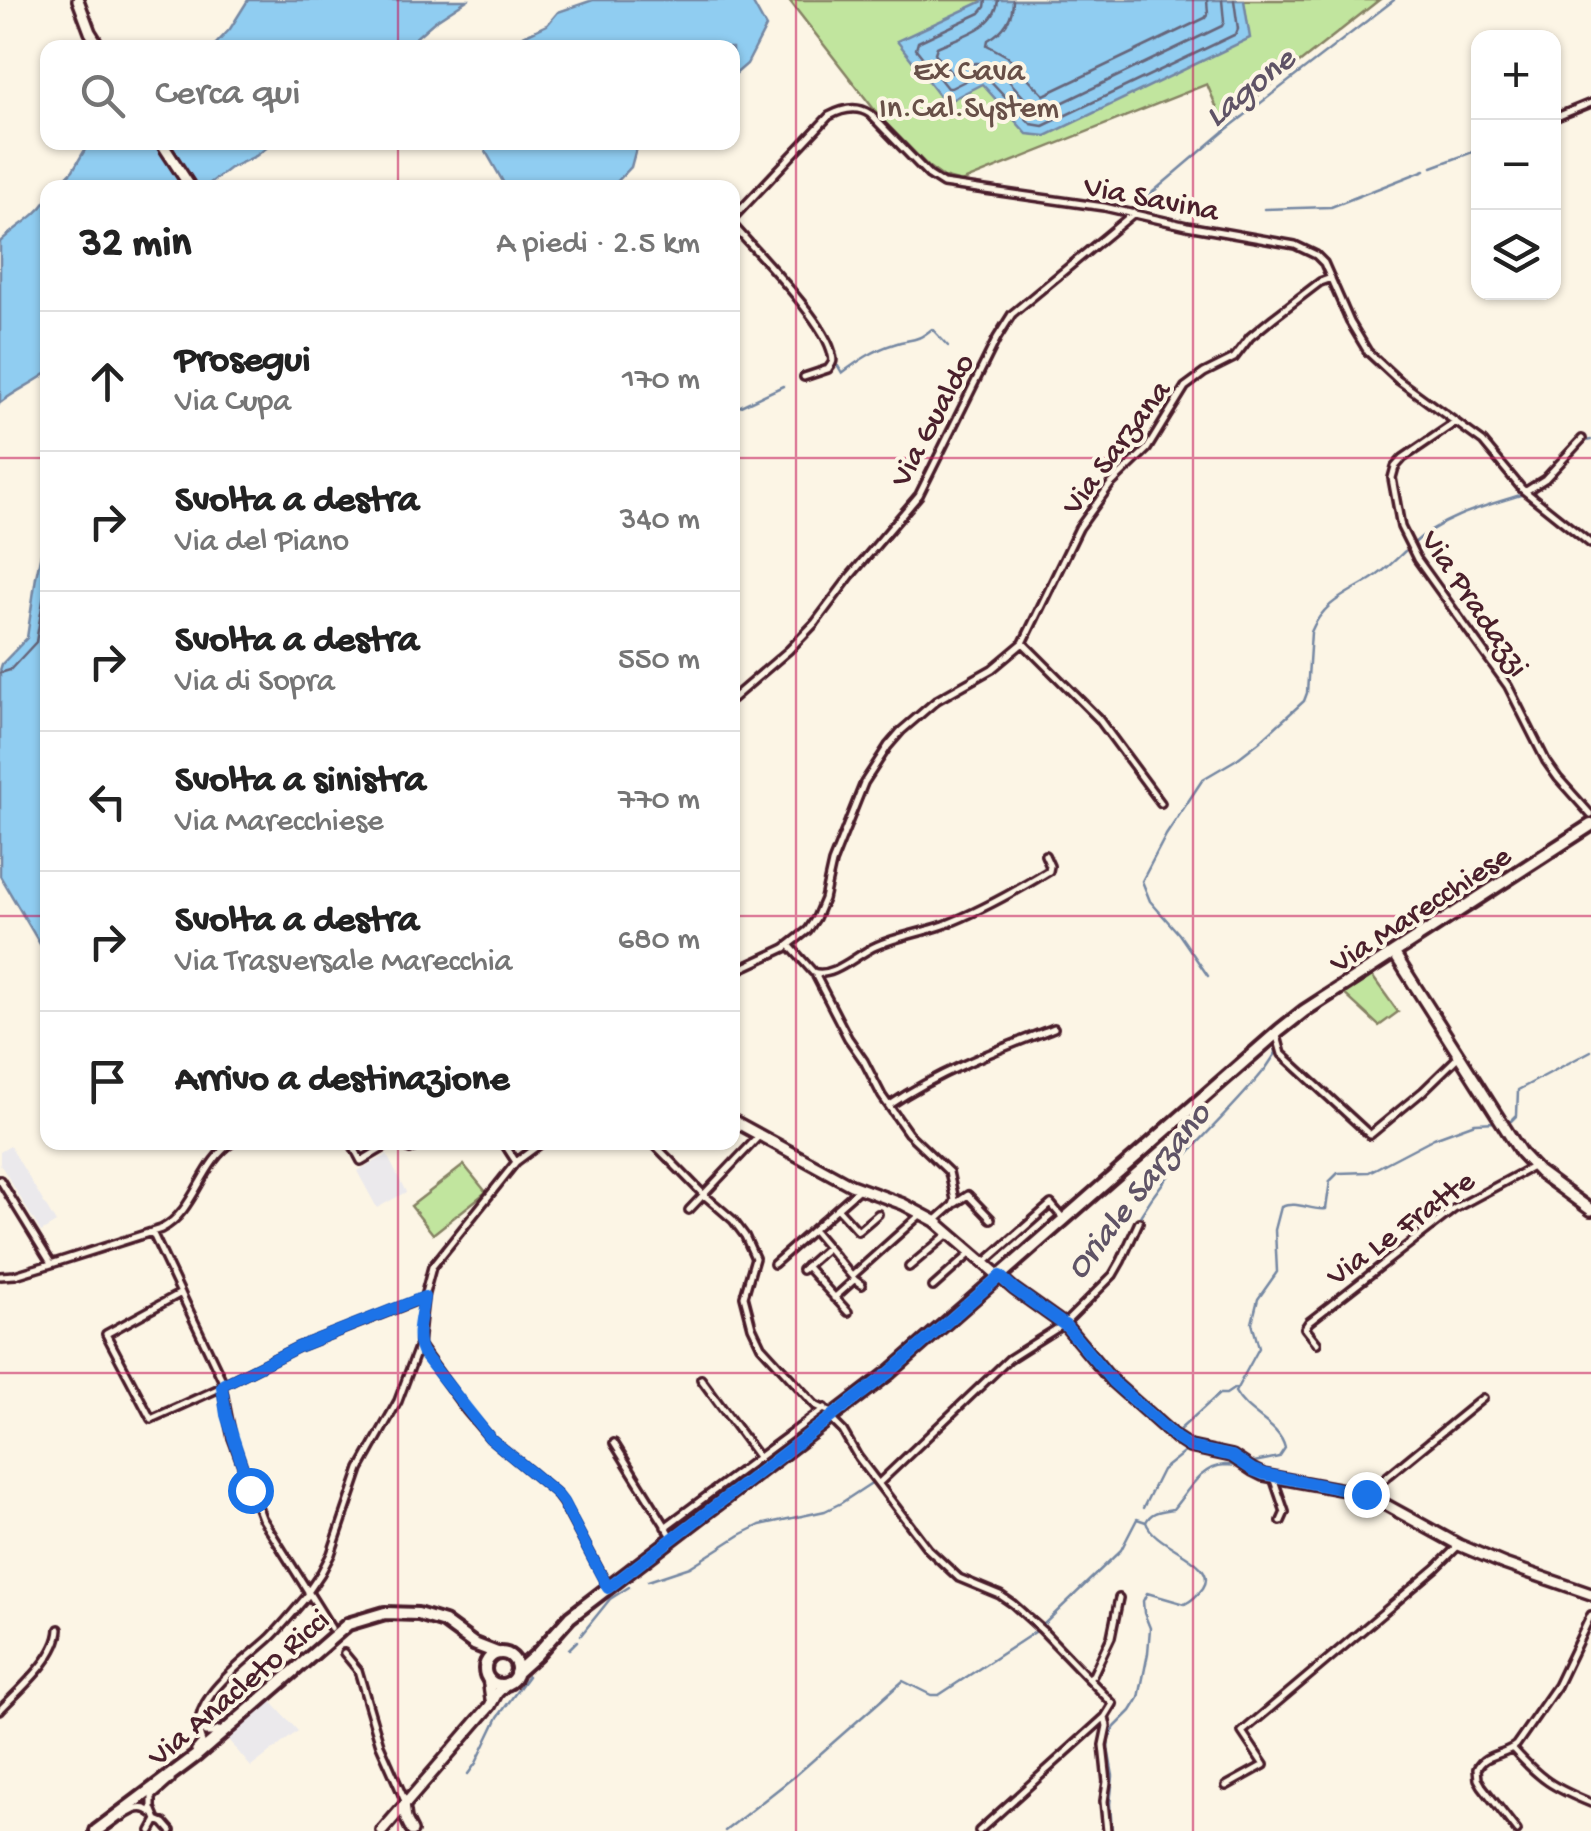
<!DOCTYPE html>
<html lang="it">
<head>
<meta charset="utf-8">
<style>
  body { margin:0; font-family:"Gochi Hand",sans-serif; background:#f6f6f6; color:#222 }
  .controls { position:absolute; right:30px; top:30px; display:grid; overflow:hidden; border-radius:20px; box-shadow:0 2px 8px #0004 }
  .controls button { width:90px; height:90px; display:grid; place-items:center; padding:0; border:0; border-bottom:2px solid #e0e0e0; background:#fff; color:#222; font:50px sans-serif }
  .stop { position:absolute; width:30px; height:30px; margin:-22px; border:8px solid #1a73e8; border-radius:50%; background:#fff }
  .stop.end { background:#1a73e8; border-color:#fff; box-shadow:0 2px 10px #0008 }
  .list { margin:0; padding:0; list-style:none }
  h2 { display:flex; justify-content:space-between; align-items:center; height:130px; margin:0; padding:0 40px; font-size:42px }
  h2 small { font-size:32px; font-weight:400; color:#767676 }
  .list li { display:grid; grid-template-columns:65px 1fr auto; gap:30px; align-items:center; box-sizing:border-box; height:140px; padding:0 40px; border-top:2px solid #e0e0e0 }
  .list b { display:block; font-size:38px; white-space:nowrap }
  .list p { margin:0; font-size:32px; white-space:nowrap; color:#767676 }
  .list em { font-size:32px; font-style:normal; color:#767676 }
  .icon { flex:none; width:55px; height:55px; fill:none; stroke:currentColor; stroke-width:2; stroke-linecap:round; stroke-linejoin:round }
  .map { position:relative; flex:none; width:1591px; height:1831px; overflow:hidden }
  .search { position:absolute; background:#fff; box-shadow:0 2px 8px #0004; left:40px; top:40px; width:700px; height:110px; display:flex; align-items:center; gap:25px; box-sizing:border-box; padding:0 35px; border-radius:20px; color:#767676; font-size:38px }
  .panel { position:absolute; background:#fff; box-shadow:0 2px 8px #0004; left:40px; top:180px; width:700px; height:970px; border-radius:20px }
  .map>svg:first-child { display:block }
  .built { fill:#ebe9ec }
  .green { fill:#c1e59e; stroke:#868264; stroke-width:2.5 }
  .water { fill:#90cdf1; stroke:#7487a2; stroke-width:2.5 }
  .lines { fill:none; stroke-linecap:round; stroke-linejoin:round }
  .shore { stroke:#66657a; stroke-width:2.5 }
  .stream { stroke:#7487a2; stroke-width:2.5 }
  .street-casing { stroke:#4a1f2b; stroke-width:12 }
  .secondary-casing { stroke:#4a1f2b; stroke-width:16 }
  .primary-casing { stroke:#4a1f2b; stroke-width:18 }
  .street { stroke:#fcf5e5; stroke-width:5 }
  .secondary { stroke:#fcf5e5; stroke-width:9 }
  .primary { stroke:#fcf5e5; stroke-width:10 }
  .route { stroke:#1a73e8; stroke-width:12 }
  .grid { fill:none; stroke:#c2185b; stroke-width:2.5; stroke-opacity:0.55 }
  .labels { text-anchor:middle; stroke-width:8; stroke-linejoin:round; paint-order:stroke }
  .park-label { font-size:32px; fill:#685048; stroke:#fcf5e5 }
  .street-label { font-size:32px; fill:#4a1f2b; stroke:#fcf5e5 }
  .water-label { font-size:35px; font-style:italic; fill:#5f5366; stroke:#fcf5e5 }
</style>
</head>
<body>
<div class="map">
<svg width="1591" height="1831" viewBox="0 0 1591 1831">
  <rect width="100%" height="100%" fill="#fcf5e5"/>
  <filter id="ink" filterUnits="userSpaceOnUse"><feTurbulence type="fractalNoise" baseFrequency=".01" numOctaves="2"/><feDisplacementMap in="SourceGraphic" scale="20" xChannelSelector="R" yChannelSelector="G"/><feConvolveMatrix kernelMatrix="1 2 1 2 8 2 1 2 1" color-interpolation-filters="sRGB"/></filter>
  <g filter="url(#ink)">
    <path class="built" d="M10 1146 56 1223 41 1232 0 1164V1152Z
      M387 1155 406 1192 377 1208 357 1171Z
      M268 1698 298 1731 251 1767 225 1736Z"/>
    <path class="green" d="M789 0H1379L1223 123 1207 84 961 182 943 177 929 167 880 117Z
      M1370 973 1398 1012 1379 1026 1342 992Z
      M464 1165 486 1192 433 1234 411 1206Z"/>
    <path class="water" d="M248 0H467L435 21 405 47H213L230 29Z
      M593 0H751L766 27 747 64 733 76 732 48 500 47 547 25 558 12Z
      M985 0H1244L1250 38 1046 136 1027 134 982 84 945 103 897 41Z
      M89 143H273L256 156 230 168 205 187 56 188 73 170Z
      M481 143H642L637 145 631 167 611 188 506 187Z
      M47 200V373C32 384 15 391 0 403V242C15 227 36 217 47 200Z
      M47 525V956L0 876V670L2 664 27 638 36 577Z"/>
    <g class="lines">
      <path class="shore" d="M986 0 985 7 980 13 918 42 916 49 947 88H951L977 75 986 76 1031 124 1043 126 1236 34 1238 29 1234 0
        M998 0C996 29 960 36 937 47L935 53 951 73 976 63 991 64 999 70 1037 112 1041 113 1222 26 1224 22 1222 0
        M1013 0C1013 19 1004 31 988 40L987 45 1007 56 1044 95 1205 18 1208 14 1207 0
        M0 673 10 670 36 642 48 572"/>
      <path class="stream" d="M1432 167 1478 150
        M1134 208 1227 129 1394 0
        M1264 209 1331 207 1425 170
        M838 366 842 373C858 361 874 350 894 344 912 338 915 343 932 329L948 346
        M732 410 783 386
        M1564 463 1586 441 1591 440
        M1534 491 1549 481 1555 472
        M1412 545C1441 517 1485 506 1524 494
        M1208 976 1179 934 1150 901 1142 881 1166 835 1203 779 1237 759 1259 742 1304 701 1307 693 1311 632C1324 601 1348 594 1373 578 1385 571 1395 560 1405 551
        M1505 1121H1511L1517 1115 1518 1090 1591 1051
        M1125 1247C1154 1174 1219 1128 1266 1068L1276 1053 1274 1039
        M1064 1319 1113 1269 1119 1258
        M1016 1352 1057 1324
        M964 1399 994 1370
        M1178 1434 1177 1432 1219 1394H1226L1235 1388
        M1249 1463 1279 1457 1285 1448C1279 1423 1248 1416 1235 1392L1259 1348 1252 1323 1258 1299 1277 1272 1275 1230 1281 1207C1298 1200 1309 1211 1326 1209L1330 1181 1338 1173 1369 1172 1434 1138 1475 1123 1497 1122
        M879 1478 911 1449
        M1143 1508 1162 1470 1186 1451
        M648 1581 690 1567 740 1535 760 1525 825 1511 841 1503 873 1482
        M1042 1626 1121 1550 1137 1519 1146 1522
        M581 1635 610 1599 629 1587
        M569 1649 577 1641
        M468 1774 476 1763 498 1717 528 1676
        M725 1831 795 1776 903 1681 931 1695H939L1035 1632
        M1112 1831 1110 1804 1113 1776 1108 1748 1109 1738 1115 1727 1131 1711 1139 1698 1148 1653 1150 1628 1144 1613 1143 1601 1147 1593 1185 1604C1193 1600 1197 1596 1203 1588 1221 1561 1154 1548 1146 1522 1151 1511 1161 1511 1173 1509 1187 1493 1200 1466 1225 1465 1230 1465 1236 1466 1242 1466"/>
      <defs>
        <path id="street" d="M1554 118 1591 103
          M732 219 829 116C842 109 857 105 870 114L929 175 943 184 1104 207 1187 226 1295 245 1316 255 1324 263 1350 322 1368 352 1398 380 1483 442 1522 489 1591 544
          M732 224C756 252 827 323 832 355 834 363 832 363 828 369L804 377
          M1456 422 1403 458 1395 467 1392 478 1401 527 1417 559 1508 686 1546 761 1558 778 1591 815
          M1526 491 1545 479 1582 439
          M1023 643 1098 718 1161 803
          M732 699 789 650 815 623 851 575 919 495 997 338 1012 314 1134 213
          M789 945 813 972C833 979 857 954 876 946 898 936 921 933 944 925 981 911 1016 891 1049 871L1050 866 1045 855
          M732 975 742 968 785 948 808 930 816 918 824 899 832 863 864 783 888 746 901 731 937 700 992 669 1023 643 1079 528 1110 485 1147 449 1185 387 1204 373 1234 358 1250 337 1273 318 1320 282 1331 278
          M816 976 848 1038 864 1061 882 1096 908 1133 949 1172 955 1200 953 1205 935 1221
          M1277 1036 1282 1054 1370 1135 1423 1091 1459 1056
          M890 1105C940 1071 997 1050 1054 1028
          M351 1142 361 1161 393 1142
          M503 1142 516 1162
          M652 1142 703 1194 733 1220 745 1236 755 1258 744 1296 752 1327 761 1346 815 1405 832 1413
          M410 1150 423 1142
          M0 1180 51 1263
          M956 1203 968 1195 991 1219
          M838 1209 858 1231 878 1214
          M689 1210 760 1135
          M813 1230 855 1280 862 1285
          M152 1232 224 1384 222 1387 232 1438 262 1518 331 1628
          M774 1264 859 1189
          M983 1264 1051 1204 1062 1217
          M806 1266 848 1312
          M909 1267 948 1234
          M802 1270 827 1248
          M0 1276 15 1275 51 1264 161 1229C196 1211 200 1163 233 1142
          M852 1276 920 1215
          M933 1287 971 1253
          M181 1293 106 1334 151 1419 222 1387
          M834 1298 854 1280
          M1317 1343 1305 1328 1309 1322 1454 1209 1534 1166
          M419 1345 466 1410 490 1438 555 1492 563 1503 608 1587
          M701 1379 759 1458
          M224 1384 298 1347 423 1298
          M831 1419 843 1431 858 1457 928 1549 959 1578 1000 1595 1013 1604 1042 1630 1113 1704 1105 1717 979 1831
          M614 1443 673 1538
          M1274 1480 1285 1512 1281 1521
          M879 1483 1009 1359 1064 1324 1113 1275 1121 1261 1139 1222
          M1366 1494 1483 1398
          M665 1527 825 1408
          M308 1592 321 1573 331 1554 360 1469 398 1401 419 1345 424 1297 432 1267 516 1162 543 1142
          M344 1653 358 1670 380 1745 405 1801
          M1089 1678 1093 1675 1111 1637 1119 1598
          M0 1710C19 1690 58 1657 59 1629
          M1105 1717 1107 1726 1103 1745 1107 1782 1104 1801 1107 1831
          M201 1721 205 1733H213L219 1730
          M1513 1749C1541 1780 1552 1787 1591 1803
          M195 1750 202 1742C183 1702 246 1661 271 1637 284 1624 296 1609 308 1595
          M1226 1786 1264 1765 1242 1732 1436 1568 1459 1545
          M122 1817C133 1810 142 1804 152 1813
          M157 1820 164 1823 171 1831
          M151 1831 157 1820 152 1808V1797L171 1780
          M1517 1831 1482 1786 1478 1779 1477 1769C1485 1753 1503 1756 1516 1745L1557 1686 1591 1615"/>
        <path id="secondary" d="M78 0 90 32 100 48
          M161 142 191 188
          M1394 953 1521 1153 1539 1172 1591 1210
          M732 1120 851 1185 903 1204 935 1221 1014 1289 1066 1326 1113 1382 1176 1438 1190 1447 1232 1456 1253 1470 1263 1475 1366 1494 1459 1545 1504 1564 1591 1594
          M488 1678 491 1699
          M404 1805 406 1819 412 1831
          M382 1831 490 1706 497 1693 507 1683"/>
        <path id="primary" d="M485 1669a16 16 0 1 1 32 0a16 16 0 1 1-32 0Z
          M516 1673 537 1654 570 1617 890 1372 1280 1030 1304 1011 1591 825
          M96 1831 197 1755 348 1624 385 1613 418 1614 444 1622 474 1644 497 1653"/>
      </defs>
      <use href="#street" class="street-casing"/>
      <use href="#secondary" class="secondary-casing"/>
      <use href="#primary" class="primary-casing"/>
      <use href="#street" class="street"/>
      <use href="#secondary" class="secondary"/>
      <use href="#primary" class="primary"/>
    </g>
  </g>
  <g class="lines" filter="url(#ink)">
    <path class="route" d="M250 1490 226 1415 222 1387 224 1384 298 1347 424 1297C422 1314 414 1336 422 1352L490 1438 555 1492 563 1502 608 1588 890 1372 1000 1276 1014 1289 1066 1326 1113 1382 1176 1438 1190 1447 1232 1456 1253 1470 1264 1474 1366 1494"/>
  </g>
  <path class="grid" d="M398 0V48M796 0V1831M1193 0V1831M398 142V188M0 458H48M732 458H1591M0 916H48M732 916H1591M398 1142V1831M0 1373H1591"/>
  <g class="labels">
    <g class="park-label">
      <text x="969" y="79">Ex Cava<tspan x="969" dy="37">In.Cal.System</tspan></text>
    </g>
    <g class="street-label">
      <text transform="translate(1152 196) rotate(11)" y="11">Via Savina</text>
      <text transform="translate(930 419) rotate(-62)" y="11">Via Gualdo</text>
      <text transform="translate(1114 446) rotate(-53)" y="11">Via Sarzana</text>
      <text transform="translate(1477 602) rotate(56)" y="11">Via Pradazzi</text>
      <text transform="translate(1419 907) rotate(-33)" y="11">Via Marecchiese</text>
      <text transform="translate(1399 1226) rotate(-36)" y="11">Via Le Fratte</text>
      <text transform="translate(237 1686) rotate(-40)" y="11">Via Anacleto Ricci</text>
    </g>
    <g class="water-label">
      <text transform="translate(1248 85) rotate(-39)" y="12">Lagone</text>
      <text transform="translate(1136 1189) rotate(-52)" y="12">Oriale Sarzano</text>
    </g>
  </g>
</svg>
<div class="controls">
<button>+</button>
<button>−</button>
<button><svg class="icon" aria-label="layers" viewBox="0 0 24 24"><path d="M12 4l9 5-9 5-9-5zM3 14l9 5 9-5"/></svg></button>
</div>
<div class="stop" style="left:250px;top:1490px"></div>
<div class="stop end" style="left:1366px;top:1494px"></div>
<div class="search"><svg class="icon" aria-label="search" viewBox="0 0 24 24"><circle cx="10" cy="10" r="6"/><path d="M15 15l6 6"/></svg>Cerca qui</div>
<section class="panel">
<h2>32 min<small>A piedi · 2.5 km</small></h2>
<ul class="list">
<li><svg class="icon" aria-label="ahead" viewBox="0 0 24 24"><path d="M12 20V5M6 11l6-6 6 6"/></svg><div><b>Prosegui</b><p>Via Cupa</p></div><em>170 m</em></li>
<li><svg class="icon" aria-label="right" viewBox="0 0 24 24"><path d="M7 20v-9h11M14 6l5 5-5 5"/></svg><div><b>Svolta a destra</b><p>Via del Piano</p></div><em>340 m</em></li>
<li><svg class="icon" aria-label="right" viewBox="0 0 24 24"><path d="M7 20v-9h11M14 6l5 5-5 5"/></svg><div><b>Svolta a destra</b><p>Via di Sopra</p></div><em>550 m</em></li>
<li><svg class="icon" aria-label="left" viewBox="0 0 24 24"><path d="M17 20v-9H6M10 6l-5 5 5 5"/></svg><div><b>Svolta a sinistra</b><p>Via Marecchiese</p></div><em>770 m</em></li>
<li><svg class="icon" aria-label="right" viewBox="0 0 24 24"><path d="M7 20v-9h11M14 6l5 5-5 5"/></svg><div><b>Svolta a destra</b><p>Via Trasversale Marecchia</p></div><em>680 m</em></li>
<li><svg class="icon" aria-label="arrive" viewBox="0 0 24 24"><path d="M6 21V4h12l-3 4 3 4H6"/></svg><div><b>Arrivo a destinazione</b></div></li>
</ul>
</section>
</div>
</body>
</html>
